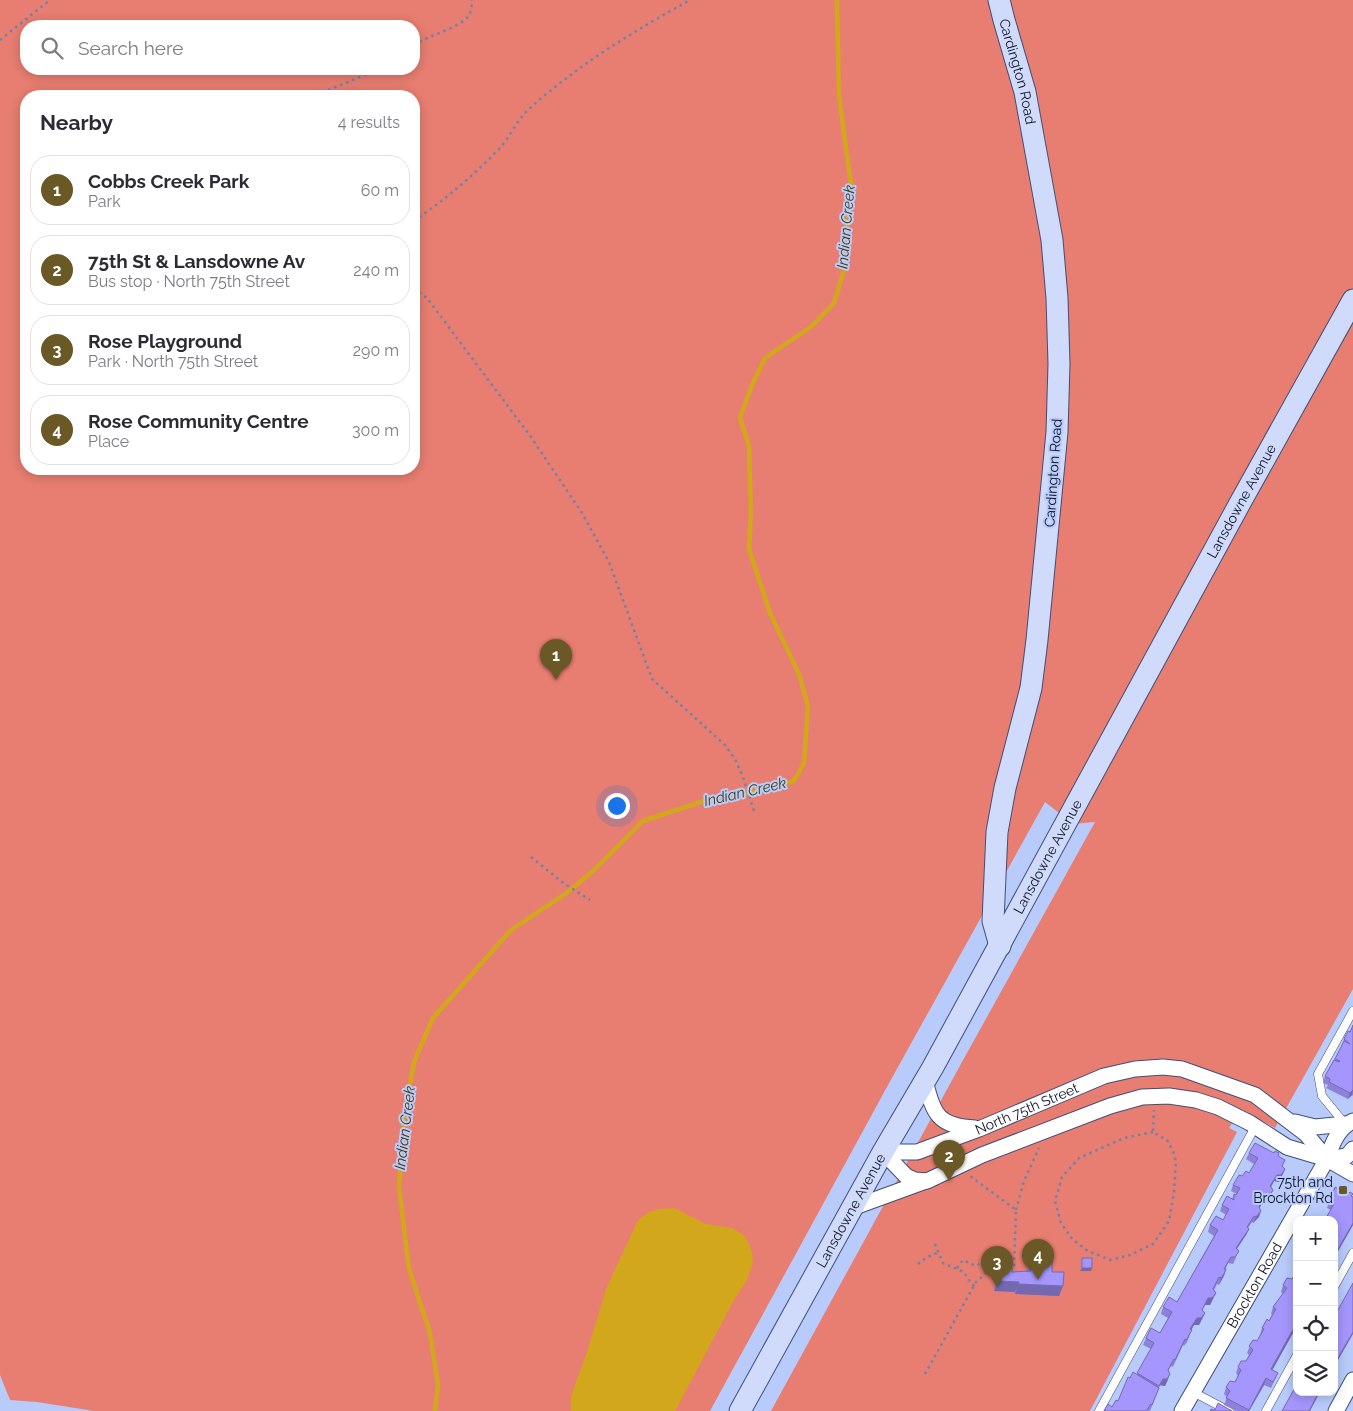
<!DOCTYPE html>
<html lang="en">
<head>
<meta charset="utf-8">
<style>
  body { margin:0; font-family:Raleway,sans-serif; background:#f7f7f7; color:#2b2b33 }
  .controls { position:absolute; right:15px; bottom:15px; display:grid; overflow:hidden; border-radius:10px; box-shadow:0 2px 12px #0003 }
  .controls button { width:45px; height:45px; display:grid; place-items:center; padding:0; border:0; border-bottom:1px solid #e1e1e2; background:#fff; color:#2b2b33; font:25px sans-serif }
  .you { position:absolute; left:616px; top:805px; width:18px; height:18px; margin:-12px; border:4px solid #fff; border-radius:50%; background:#1a73e8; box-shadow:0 0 0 8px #1a73e833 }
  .badge { display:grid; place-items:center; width:32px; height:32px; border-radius:50%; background:#6b5827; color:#fff; font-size:16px; font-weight:700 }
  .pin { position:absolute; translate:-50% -41px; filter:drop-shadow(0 1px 2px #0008) }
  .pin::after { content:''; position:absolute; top:26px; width:18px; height:15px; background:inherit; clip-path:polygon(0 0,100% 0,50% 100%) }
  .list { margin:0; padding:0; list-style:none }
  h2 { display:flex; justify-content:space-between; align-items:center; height:65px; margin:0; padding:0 20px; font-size:21px }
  h2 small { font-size:16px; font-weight:400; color:#7c7c81 }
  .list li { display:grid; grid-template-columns:32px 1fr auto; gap:15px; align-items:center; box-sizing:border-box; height:70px; margin:0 10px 10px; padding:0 10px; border:1px solid #e1e1e2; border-radius:20px }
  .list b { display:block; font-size:19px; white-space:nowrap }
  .list p { margin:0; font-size:16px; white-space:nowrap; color:#7c7c81 }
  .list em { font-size:16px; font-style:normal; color:#7c7c81 }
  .icon { flex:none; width:28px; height:28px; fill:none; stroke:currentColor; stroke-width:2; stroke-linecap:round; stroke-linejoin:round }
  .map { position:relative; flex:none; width:1353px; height:1411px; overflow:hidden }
  .search { position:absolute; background:#fff; box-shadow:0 2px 12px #0003; left:20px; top:20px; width:400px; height:55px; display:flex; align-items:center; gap:12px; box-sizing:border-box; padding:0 18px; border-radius:20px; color:#7c7c81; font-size:19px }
  .panel { position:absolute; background:#fff; box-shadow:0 2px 12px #0003; left:20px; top:90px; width:400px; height:385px; border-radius:20px }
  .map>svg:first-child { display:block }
  .green { fill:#e77e71; fill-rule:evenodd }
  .water { fill:#d3a71c }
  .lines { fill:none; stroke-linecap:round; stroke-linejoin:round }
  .stream { stroke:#d3a71c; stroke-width:4.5 }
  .lane-casing { stroke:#404e77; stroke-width:9 }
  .street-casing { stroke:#404e77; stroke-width:17 }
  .secondary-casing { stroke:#404e77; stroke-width:23 }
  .path { stroke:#7381a4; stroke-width:2.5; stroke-dasharray:2.5 4; stroke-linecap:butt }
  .lane { stroke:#fff; stroke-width:8 }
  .street { stroke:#fff; stroke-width:15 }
  .secondary { stroke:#d0dafb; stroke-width:21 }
  .wall { fill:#8e81da }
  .shaded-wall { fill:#7469b1 }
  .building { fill:#a596fd; stroke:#7469b1 }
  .poi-dot { fill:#6b5827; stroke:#b8cbfb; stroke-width:2 }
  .labels { text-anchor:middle; stroke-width:4; stroke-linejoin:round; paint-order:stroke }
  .street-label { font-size:14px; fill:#0c1122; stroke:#b8cbfb }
  .poi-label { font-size:14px; fill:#0c1122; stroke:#b8cbfb; text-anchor:end }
  .water-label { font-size:15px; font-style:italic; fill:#493700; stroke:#b8cbfb }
</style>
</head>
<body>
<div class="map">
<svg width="1353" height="1411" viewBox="0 0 1353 1411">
  <rect width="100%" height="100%" fill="#b8cbfb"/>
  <path class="green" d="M0 0H1353V989L1275 1128 1240 1109 1229 1128 1237 1132 1090 1411H771L962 1062 1095 822 1073 824 1045 802 893 1076 710 1411H94L37 1402 10 1400 0 1375ZM26 26H414V69H26ZM26 96H414V469H26Z"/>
  <path class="water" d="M674 1208 706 1224 732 1228 745 1236 752 1251 753 1262 747 1280 734 1300 675 1411H571V1396L587 1352 606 1289 637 1222C649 1209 657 1209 674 1208Z"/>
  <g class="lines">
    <path class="stream" d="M435 1411 438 1385 430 1333 409 1269 399 1187 404 1116 414 1062 433 1018 511 930 568 892 593 871 643 821 725 794H743L794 781 804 763 808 706 799 674 770 613 749 549 751 514 749 446 740 418 752 385 765 358 812 326 834 303 844 270 851 184 839 96 837 0"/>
    <defs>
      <path id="lane" d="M1345 1124 1322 1096 1318 1074 1353 1011
        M1334 1287 1353 1253
        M1193 1392 1229 1411
        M1099 1411 1255 1127
        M1266 1411 1297 1355"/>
      <g id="street">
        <path d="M925 1081C934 1114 937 1126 975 1128"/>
        <path d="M1295 1122 1315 1127 1345 1124"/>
        <path d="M883 1152 906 1176 915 1180 927 1181 982 1155 1110 1106 1142 1097 1169 1096 1196 1100 1218 1107 1250 1123 1287 1147 1327 1159 1353 1174"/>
        <path id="s1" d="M883 1152H917L979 1129 1104 1076 1135 1069 1163 1067 1182 1069 1255 1095 1306 1134 1327 1159"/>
        <path d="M1327 1159 1347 1156 1353 1149"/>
        <path d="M852 1208 926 1181"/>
        <path id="s2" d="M1182 1411 1327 1159C1332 1144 1338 1128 1353 1121"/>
        <path d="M1336 1411 1353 1380"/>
      </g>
      <g id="secondary">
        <path id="s3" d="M999 0 1004 20 1025 92 1052 240 1057 298 1059 364 1057 432 1037 640 1031 688 1005 788 997 832 993 921 1000 946"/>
        <path id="s4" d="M740 1411 883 1152 933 1067 1240 503 1353 300"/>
      </g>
    </defs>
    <use href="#lane" class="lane-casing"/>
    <use href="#street" class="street-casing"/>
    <use href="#secondary" class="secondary-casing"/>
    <path class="path" d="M0 40 50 0
      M414 45C428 35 461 28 469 15 471 11 472 5 472 0
      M303 96 316 95 380 69
      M414 221C444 200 472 177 498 150 510 138 517 119 530 108 578 65 634 31 690 0
      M414 288 427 298 531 437 582 513 609 562 652 679 725 745 735 759 743 777 755 814
      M531 857 562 882 590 900
      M1153 1132 1124 1138 1079 1158 1062 1177 1055 1201 1061 1223 1073 1240 1088 1251 1110 1260 1130 1255 1153 1244 1169 1221 1174 1192 1176 1162 1173 1151 1167 1140 1153 1132 1154 1110
      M1016 1210 1024 1181 1039 1148
      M935 1244 943 1263 964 1272 968 1279 974 1286
      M918 1264 927 1257 937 1253
      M957 1268 963 1260 976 1266C985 1259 1003 1257 1014 1257
      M925 1374 976 1282 993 1267H1014L1016 1210 970 1176"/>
    <use href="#lane" class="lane"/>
    <use href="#street" class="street"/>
    <use href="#secondary" class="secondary"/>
  </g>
  <path class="wall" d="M1353 1025V1096L1352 1095 1348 1099 1326 1088 1328 1085 1323 1083 1325 1076 1342 1046 1344 1039 1350 1032Z
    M1249 1153 1278 1156 1283 1167 1285 1169 1282 1176 1279 1182 1274 1181 1271 1187 1273 1190 1267 1202H1263L1259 1208V1217L1253 1223 1252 1222 1248 1228 1249 1229 1246 1235 1237 1249 1236 1258 1233 1264 1228 1263 1221 1280 1219 1285 1217 1284 1214 1290 1213 1299 1210 1305H1205L1202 1310 1205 1313 1199 1325H1194L1191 1330 1189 1337 1187 1342 1184 1346 1183 1345 1173 1367 1171 1366 1168 1371V1380L1165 1386 1160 1385 1159 1388 1150 1411 1112 1407 1118 1401 1130 1378 1137 1374 1151 1349 1143 1345 1146 1338 1160 1333 1168 1318 1161 1314 1163 1307 1177 1302 1214 1236 1208 1232 1210 1225 1223 1220 1226 1215 1220 1211 1222 1205 1232 1199 1234 1194 1236 1195 1237 1194 1231 1191 1233 1185 1242 1176 1249 1173 1254 1164 1246 1159Z
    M1335 1187 1353 1197V1225L1334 1258V1220L1326 1218 1331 1210 1327 1208Z
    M1031 1254 1052 1272 1059 1296 1015 1294V1292L994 1291 995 1281 999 1271H1001L1002 1267 1012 1272 1027 1271 1028 1264Z
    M1297 1261V1335L1293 1333 1272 1370 1278 1373 1271 1388 1264 1385 1249 1411H1236L1224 1405 1227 1397 1224 1394 1226 1387 1235 1382 1238 1376 1236 1373 1238 1367 1246 1361 1249 1355 1247 1353 1251 1343 1257 1341 1260 1335 1262 1328 1269 1321 1272 1315 1271 1314 1273 1307 1283 1294 1281 1292 1283 1285 1292 1279 1295 1273 1293 1270Z"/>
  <path class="shaded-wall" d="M1353 1090 1352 1095 1348 1099 1350 1093Z
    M1285 1169 1279 1182 1274 1181 1268 1193 1270 1186 1277 1175Z
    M1273 1190 1267 1202H1263L1256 1214 1259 1207 1265 1195Z
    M1261 1211 1259 1217 1253 1223 1256 1217Z
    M1353 1223V1225L1334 1258V1256Z
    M1249 1229 1246 1235 1233 1254 1236 1248Z
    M1082 1268H1092L1091 1271H1080Z
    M1226 1269 1224 1276 1219 1285 1221 1278Z
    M998 1281 1019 1282 1015 1292 994 1291Z
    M1018 1284 1063 1286 1059 1296 1015 1294Z
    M1216 1293 1210 1305H1205L1199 1316 1208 1298Z
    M1205 1313 1199 1325H1194L1188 1336 1190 1329 1197 1318Z
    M1295 1326 1293 1333 1269 1376 1271 1369Z
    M1353 1332V1334L1334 1367V1365Z
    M1170 1374 1165 1386 1160 1385 1157 1392 1163 1379Z
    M1266 1378 1264 1385 1249 1411H1248Z
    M1319 1392H1320L1310 1411H1309Z"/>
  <path class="building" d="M1353 1025V1090L1350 1093 1329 1082 1330 1079 1325 1076 1334 1060 1339 1062 1340 1061 1335 1059 1344 1041 1350 1044 1344 1039 1348 1031 1350 1032Z
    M1255 1143 1274 1153 1275 1151 1279 1153 1278 1156 1285 1160 1282 1166 1285 1169 1281 1175H1277L1270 1186 1273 1190 1269 1196 1265 1195 1259 1207 1261 1211 1256 1217 1254 1216 1247 1227 1249 1229 1236 1248 1239 1251 1235 1257H1231L1224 1269H1226L1224 1274 1221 1278 1219 1277 1213 1289 1216 1293 1212 1298H1208L1202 1310 1205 1313 1201 1318H1197L1190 1329 1192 1330 1189 1335 1187 1340 1185 1339 1175 1360 1174 1359 1168 1370 1170 1374 1167 1379H1163L1159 1386 1137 1373 1154 1343 1146 1338 1151 1328 1160 1333 1172 1312 1163 1307 1169 1297 1177 1302 1206 1251 1218 1230 1210 1225 1216 1216 1223 1220 1229 1209 1222 1205 1227 1196 1234 1200V1194L1236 1195 1240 1188 1233 1185 1239 1175 1242 1176 1246 1171 1249 1173 1258 1158 1249 1153Z
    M1335 1187 1348 1194 1350 1192 1353 1194 1351 1196 1353 1197V1223L1334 1256V1220H1320L1321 1217 1326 1218 1334 1204 1330 1202Z
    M1031 1254 1052 1255V1272H1064L1063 1286 1018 1284 1019 1282 998 1281 999 1271 1002 1272V1267L1012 1268V1272L1031 1271Z
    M1082 1258H1092V1268H1082Z
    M1297 1271V1327L1295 1326 1271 1369 1278 1373 1273 1382 1266 1378 1249 1410 1226 1398 1230 1391 1226 1387 1230 1381 1235 1382 1241 1370 1238 1367 1241 1361H1246L1253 1350 1249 1346 1253 1340 1257 1341 1264 1329 1262 1328 1267 1319 1269 1321 1276 1309 1273 1307 1287 1288 1283 1285 1287 1278 1292 1279Z
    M1353 1283V1332L1334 1365V1317Z
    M1133 1372 1159 1388 1152 1405 1151 1404 1146 1411H1104L1108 1404 1112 1407 1116 1400 1118 1401 1128 1377 1130 1378Z
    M1297 1384V1392H1319L1309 1411H1282Z
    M1218 1403 1232 1411H1210L1211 1409 1215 1410Z"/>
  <rect class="poi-dot" x="1338" y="1185" width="10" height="10" rx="2.5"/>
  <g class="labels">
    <g class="street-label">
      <text dy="5" stroke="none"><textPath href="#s3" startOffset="74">Cardington Road</textPath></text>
      <text transform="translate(1053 473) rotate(-86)" y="5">Cardington Road</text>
      <text dy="5" stroke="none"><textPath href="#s4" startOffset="1039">Lansdowne Avenue</textPath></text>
      <text dy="5" stroke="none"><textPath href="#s4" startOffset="634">Lansdowne Avenue</textPath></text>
      <text dy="5" stroke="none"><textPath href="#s1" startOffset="152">North 75th Street</textPath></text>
      <text dy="5" stroke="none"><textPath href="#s4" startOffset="229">Lansdowne Avenue</textPath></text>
      <text dy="5" stroke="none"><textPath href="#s2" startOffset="145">Brockton Road</textPath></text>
    </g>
    <g class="poi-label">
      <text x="1333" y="1187">75th and<tspan x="1333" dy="16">Brockton Rd</tspan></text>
    </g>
    <g class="water-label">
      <text transform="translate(846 227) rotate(-85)" y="5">Indian Creek</text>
      <text transform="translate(745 792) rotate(-13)" y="5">Indian Creek</text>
      <text transform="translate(405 1128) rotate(-83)" y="5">Indian Creek</text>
    </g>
  </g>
</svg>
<div class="controls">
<button>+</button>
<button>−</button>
<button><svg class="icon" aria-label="locate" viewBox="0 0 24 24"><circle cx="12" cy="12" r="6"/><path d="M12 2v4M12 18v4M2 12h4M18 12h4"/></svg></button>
<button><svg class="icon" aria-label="layers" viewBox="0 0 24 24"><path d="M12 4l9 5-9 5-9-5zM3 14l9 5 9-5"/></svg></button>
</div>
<div class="you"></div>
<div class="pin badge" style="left:556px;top:680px">1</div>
<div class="pin badge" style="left:949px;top:1181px">2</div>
<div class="pin badge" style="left:997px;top:1287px">3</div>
<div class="pin badge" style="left:1038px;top:1280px">4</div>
<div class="search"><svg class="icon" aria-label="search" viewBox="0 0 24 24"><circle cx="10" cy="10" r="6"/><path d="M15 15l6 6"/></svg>Search here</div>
<section class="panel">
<h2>Nearby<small>4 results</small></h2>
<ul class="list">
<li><span class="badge">1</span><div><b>Cobbs Creek Park</b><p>Park</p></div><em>60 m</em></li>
<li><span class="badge">2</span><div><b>75th St &amp; Lansdowne Av</b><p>Bus stop · North 75th Street</p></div><em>240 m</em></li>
<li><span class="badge">3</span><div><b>Rose Playground</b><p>Park · North 75th Street</p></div><em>290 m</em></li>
<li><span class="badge">4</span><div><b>Rose Community Centre</b><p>Place</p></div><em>300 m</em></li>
</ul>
</section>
</div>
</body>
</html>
